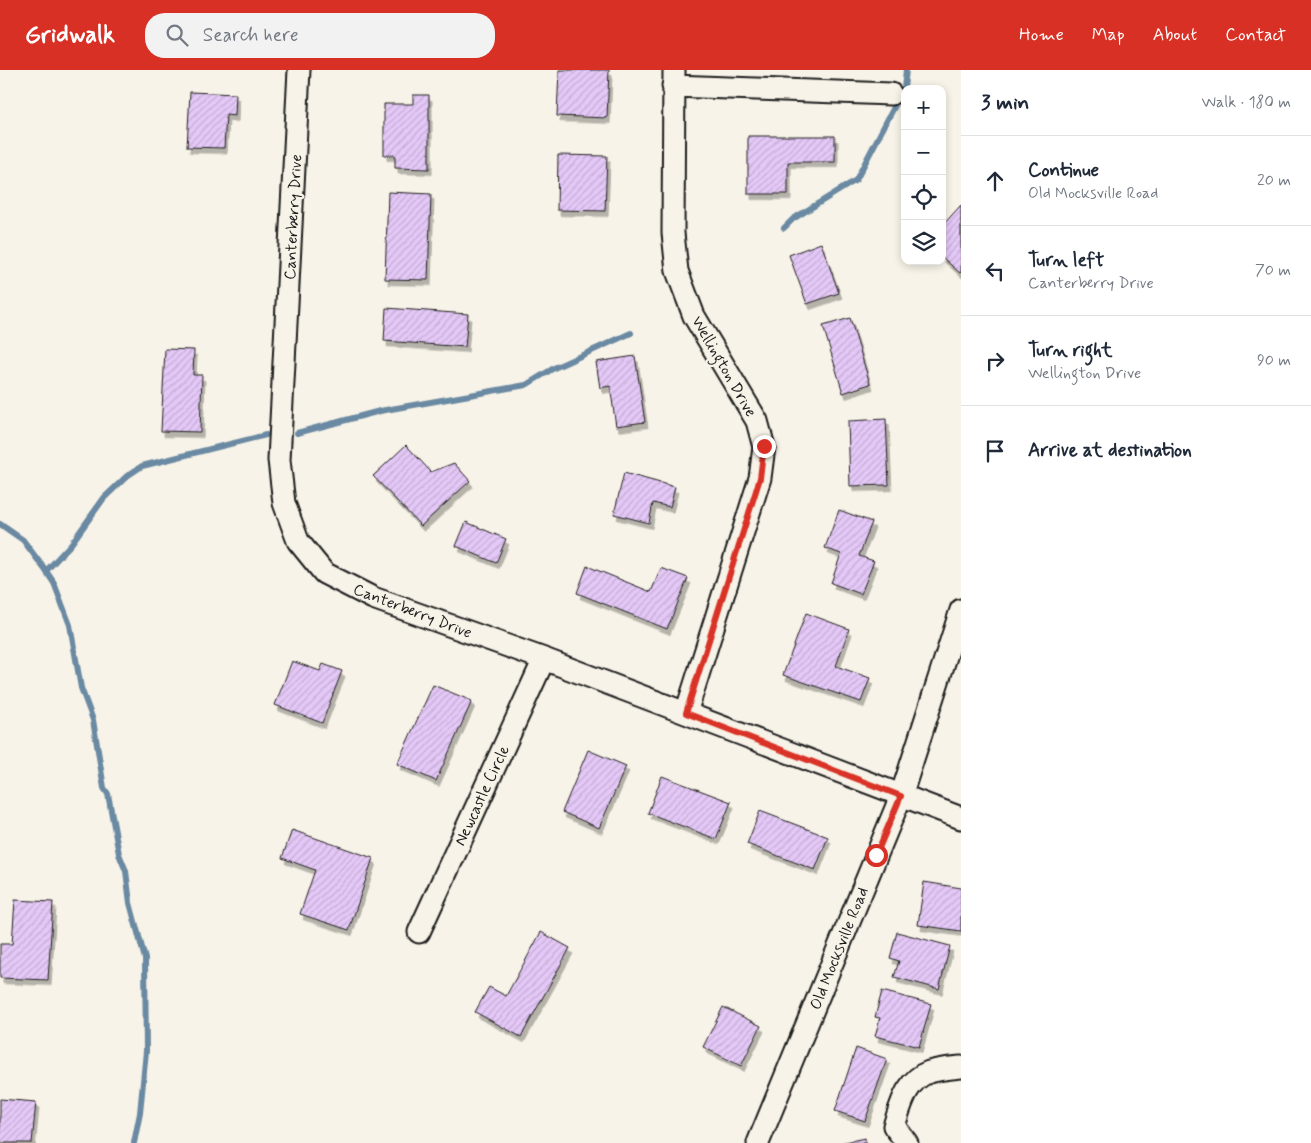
<!DOCTYPE html>
<html lang="en">
<head>
<meta charset="utf-8">
<style>
  body { margin:0; font-family:Mynerve,sans-serif; background:#f2f2f3; color:#1f2937 }
  .controls { position:absolute; right:15px; top:15px; display:grid; overflow:hidden; border-radius:10px; box-shadow:0 2px 8px #0003 }
  .controls button { width:45px; height:45px; display:grid; place-items:center; padding:0; border:0; border-bottom:1px solid #e0e1e3; background:#fff; color:#1f2937; font:25px sans-serif }
  .stop { position:absolute; width:15px; height:15px; margin:-11px; border:4px solid #d93025; border-radius:50%; background:#fff }
  .stop.end { background:#d93025; border-color:#fff; box-shadow:0 1px 5px #0008 }
  .list { margin:0; padding:0; list-style:none }
  h2 { display:flex; justify-content:space-between; align-items:center; height:65px; margin:0; padding:0 20px; font-size:21px }
  h2 small { font-size:16px; font-weight:400; color:#747a83 }
  .list li { display:grid; grid-template-columns:32px 1fr auto; gap:15px; align-items:center; box-sizing:border-box; height:90px; padding:0 20px; border-top:1px solid #e0e1e3 }
  .list b { display:block; font-size:19px; white-space:nowrap }
  .list p { margin:0; font-size:16px; white-space:nowrap; color:#747a83 }
  .list em { font-size:16px; font-style:normal; color:#747a83 }
  .icon { flex:none; width:28px; height:28px; fill:none; stroke:currentColor; stroke-width:2; stroke-linecap:round; stroke-linejoin:round }
  .map { position:relative; flex:none; width:961px; height:1073px; overflow:hidden }
  header { display:flex; align-items:center; gap:30px; box-sizing:border-box; height:70px; padding:0 25px; background:#d93025; color:#fff }
  header strong { font-size:24px }
  nav { display:flex; gap:28px; margin-inline-start:auto; font-size:18px }
  .search { width:350px; height:45px; background:#f2f2f3; display:flex; align-items:center; gap:12px; box-sizing:border-box; padding:0 18px; border-radius:20px; color:#747a83; font-size:19px }
  main { display:flex }
  aside { flex:1; background:#fff }
  .map>svg:first-child { display:block }
  .lines { fill:none; stroke-linecap:round; stroke-linejoin:round }
  .stream { stroke:#6a89a2; stroke-width:6 }
  .building { fill:url(#building-hatch); stroke:#1c1c1c; filter:url(#shadow) }
  .minor-casing { stroke:#1c1c1c; stroke-width:25 }
  .minor { stroke:#f7f3e8; stroke-width:21 }
  .route { stroke:#d93025; stroke-width:6 }
  .labels { text-anchor:middle; stroke-width:4.5; stroke-linejoin:round; paint-order:stroke }
  .street-label { font-size:16px; fill:#1c1c1c; stroke:#f7f3e8 }
</style>
</head>
<body>
<header>
<strong>Gridwalk</strong>
<div class="search"><svg class="icon" aria-label="search" viewBox="0 0 24 24"><circle cx="10" cy="10" r="6"/><path d="M15 15l6 6"/></svg>Search here</div>
<nav><a>Home</a><a>Map</a><a>About</a><a>Contact</a></nav>
</header>
<main>
<div class="map">
<svg width="961" height="1073" viewBox="0 0 961 1073">
  <defs>
    <pattern id="building-hatch" width="6" height="6" patternUnits="userSpaceOnUse" patternTransform="scale(1.25)"><rect width="6" height="6" fill="#e4c8f7"/><path d="M-1 1l2-2M0 6l6-6M5 7l2-2" fill="none" stroke="#c3abd3"/></pattern>
    <filter id="shadow"><feDropShadow dx="3" dy="5.5" stdDeviation="0" flood-color="#0004"/></filter>
  </defs>
  <rect width="100%" height="100%" fill="#f7f3e8"/>
  <filter id="ink" filterUnits="userSpaceOnUse"><feTurbulence type="fractalNoise" baseFrequency=".02" numOctaves="2"/><feDisplacementMap in="SourceGraphic" scale="10" xChannelSelector="R" yChannelSelector="G"/><feConvolveMatrix kernelMatrix="1 2 1 2 8 2 1 2 1" color-interpolation-filters="sRGB"/></filter>
  <g filter="url(#ink)">
    <g class="lines">
      <path class="stream" d="M784 158 793 149 856 110 904 18 906 0
        M297 363 380 341 526 315 554 298 631 263
        M0 454 23 470 46 501 54 513 70 555 81 618 93 650 104 718 108 724 119 784 126 801 130 833 145 889 146 981 140 1043 134 1073
        M46 501 71 474 104 428 127 406 142 396 266 365"/>
    </g>
    <path class="building" d="M559 0H609L607 48 557 46Z
      M190 22 236 24 235 46 226 45 224 78 187 77Z
      M413 25H429V99L395 98V85H384V34H413Z
      M748 66H835V92H788V124H748Z
      M558 85 607 86 605 141 557 140Z
      M388 122 431 124 428 210 385 209Z
      M961 135V202L960 203 942 187V156Z
      M821 173 839 223 807 234 789 185Z
      M386 238 468 244 465 277 384 271Z
      M850 248 870 314 843 323 823 256Z
      M165 279 194 280 193 305H202L200 362 161 361Z
      M635 286 645 352 616 356 610 316 600 318 596 292Z
      M886 349 889 415 850 416 848 351Z
      M406 375 431 402 454 393 470 411 421 456 373 406Z
      M624 403 675 417 670 437 653 433 649 453 614 444Z
      M839 440 872 452 859 486 874 491 861 524 831 513 841 484 825 478Z
      M466 452 506 469 496 493 456 476Z
      M587 496 651 522 661 498 688 508 667 559 577 523Z
      M806 543 849 559 836 596 870 608 861 632 783 605Z
      M292 591 320 601 323 594 342 601 322 653 275 635Z
      M433 615 472 631 436 711 397 694Z
      M588 680 626 696 599 758 562 742Z
      M662 706 731 732 716 769 648 743Z
      M760 741 828 767 815 800 747 774Z
      M292 760 373 788 349 860 300 844 315 800 282 788Z
      M924 812 961 818V861L918 855Z
      M15 830 53 832 48 910 0 908V874H12Z
      M541 862 570 878 521 967 475 942 489 917 506 926Z
      M897 862 950 876 939 919 894 907 899 891 890 888Z
      M882 921 931 934 919 977 875 966 880 948 875 947Z
      M723 937 761 956 741 996 703 977Z
      M856 978 887 989 865 1051 835 1041Z
      M0 1029 36 1032 32 1073H0Z
      M865 1068 866 1073H840Z"/>
    <g class="lines">
      <defs>
        <path id="minor" d="M299 0 279 390 284 433 298 471 324 503 373 528 544 589 961 748
          M674 0 673 163 677 201 694 246 757 351 764 377 760 408 686 643
          M673 16 891 24
          M419 862 544 589
          M758 1073 901 726 961 540
          M907 1073 894 1056C901 1035 906 1010 929 1002 939 999 951 998 961 997"/>
      </defs>
      <use href="#minor" class="minor-casing"/>
      <use href="#minor" class="minor"/>
    </g>
  </g>
  <g class="lines" filter="url(#ink)">
    <path class="route" d="M764 376 760 408 686 643 901 726 876 785"/>
  </g>
  <g class="labels">
    <g class="street-label">
      <text transform="translate(292 147) rotate(-87)" y="6">Canterberry Drive</text>
      <text transform="translate(725 296) rotate(60)" y="6">Wellington Drive</text>
      <text transform="translate(413 540) rotate(21)" y="6">Canterberry Drive</text>
      <text transform="translate(481 725) rotate(-65)" y="6">Newcastle Circle</text>
      <text transform="translate(838 878) rotate(-68)" y="6">Old Mocksville Road</text>
    </g>
  </g>
</svg>
<div class="controls">
<button>+</button>
<button>−</button>
<button><svg class="icon" aria-label="locate" viewBox="0 0 24 24"><circle cx="12" cy="12" r="6"/><path d="M12 2v4M12 18v4M2 12h4M18 12h4"/></svg></button>
<button><svg class="icon" aria-label="layers" viewBox="0 0 24 24"><path d="M12 4l9 5-9 5-9-5zM3 14l9 5 9-5"/></svg></button>
</div>
<div class="stop" style="left:876px;top:785px"></div>
<div class="stop end" style="left:764px;top:376px"></div>
</div>
<aside>
<h2>3 min<small>Walk · 180 m</small></h2>
<ul class="list">
<li><svg class="icon" aria-label="ahead" viewBox="0 0 24 24"><path d="M12 20V5M6 11l6-6 6 6"/></svg><div><b>Continue</b><p>Old Mocksville Road</p></div><em>20 m</em></li>
<li><svg class="icon" aria-label="left" viewBox="0 0 24 24"><path d="M17 20v-9H6M10 6l-5 5 5 5"/></svg><div><b>Turn left</b><p>Canterberry Drive</p></div><em>70 m</em></li>
<li><svg class="icon" aria-label="right" viewBox="0 0 24 24"><path d="M7 20v-9h11M14 6l5 5-5 5"/></svg><div><b>Turn right</b><p>Wellington Drive</p></div><em>90 m</em></li>
<li><svg class="icon" aria-label="arrive" viewBox="0 0 24 24"><path d="M6 21V4h12l-3 4 3 4H6"/></svg><div><b>Arrive at destination</b></div></li>
</ul>
</aside>
</main>
</body>
</html>
